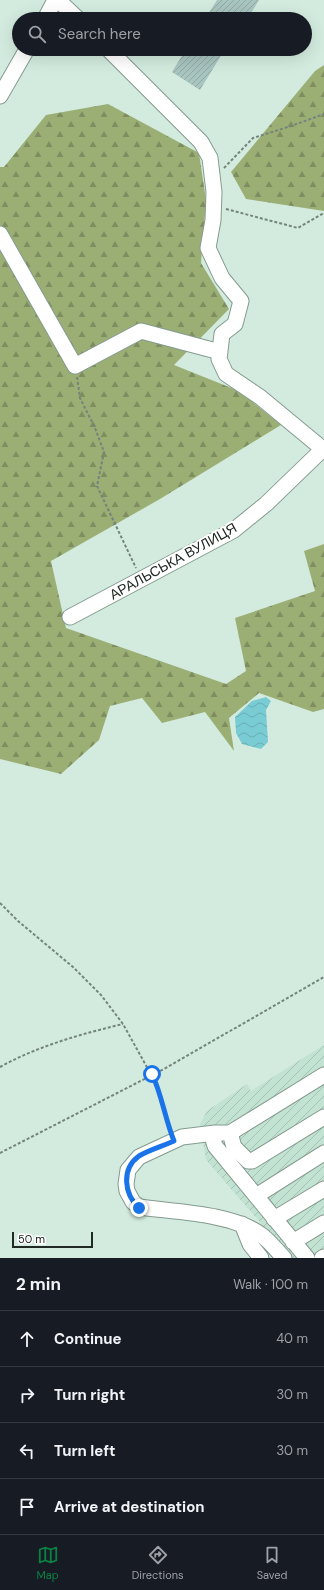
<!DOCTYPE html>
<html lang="en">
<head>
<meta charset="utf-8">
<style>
  body { margin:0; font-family:"DM Sans",sans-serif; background:#20242c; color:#f1f3f6 }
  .scale { position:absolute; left:12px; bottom:10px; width:81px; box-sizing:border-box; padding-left:4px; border:2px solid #202924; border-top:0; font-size:11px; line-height:14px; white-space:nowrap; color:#202924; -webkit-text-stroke:3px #fff; paint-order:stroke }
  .stop { position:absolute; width:12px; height:12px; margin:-9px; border:3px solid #1a73e8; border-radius:50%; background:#fff }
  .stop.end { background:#1a73e8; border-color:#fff; box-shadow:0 1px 4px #0008 }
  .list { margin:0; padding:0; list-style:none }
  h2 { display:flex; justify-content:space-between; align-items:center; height:52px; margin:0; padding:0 16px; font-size:17px }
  h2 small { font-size:13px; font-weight:400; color:#9ea1a6 }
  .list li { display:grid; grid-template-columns:26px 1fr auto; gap:12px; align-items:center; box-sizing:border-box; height:56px; padding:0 16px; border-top:1px solid #363941 }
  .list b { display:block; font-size:15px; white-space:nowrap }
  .list em { font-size:13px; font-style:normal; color:#9ea1a6 }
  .icon { flex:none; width:22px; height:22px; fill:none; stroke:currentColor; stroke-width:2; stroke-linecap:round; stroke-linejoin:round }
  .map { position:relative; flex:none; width:324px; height:1258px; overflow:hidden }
  .search { position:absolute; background:#171b24; box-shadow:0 4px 16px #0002; left:12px; right:12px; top:12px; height:44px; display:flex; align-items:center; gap:10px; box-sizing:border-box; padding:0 14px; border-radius:22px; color:#9ea1a6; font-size:15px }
  .sheet { height:276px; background:#171b24 }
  nav { display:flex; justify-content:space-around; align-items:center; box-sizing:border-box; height:56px; border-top:1px solid #363941; background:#171b24; font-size:11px; color:#9ea1a6 }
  nav a { display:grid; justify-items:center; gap:2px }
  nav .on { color:#0b8043 }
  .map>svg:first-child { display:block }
  .industrial { fill:url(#industrial-furrows) }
  .forest { fill:url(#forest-firs) }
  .water { fill:url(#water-waves) }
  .building { fill:url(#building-hatch) }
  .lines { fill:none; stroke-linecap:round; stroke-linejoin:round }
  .minor-casing { stroke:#849b8f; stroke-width:17 }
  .path { stroke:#74847c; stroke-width:2; stroke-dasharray:3 2; stroke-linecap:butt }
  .minor { stroke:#fff; stroke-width:15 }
  .route { stroke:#1a73e8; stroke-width:5 }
  .labels { text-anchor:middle; stroke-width:4; stroke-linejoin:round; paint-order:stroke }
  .street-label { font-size:14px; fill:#202924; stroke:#fff }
</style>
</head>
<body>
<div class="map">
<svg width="324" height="1258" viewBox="0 0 324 1258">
  <defs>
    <pattern id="industrial-furrows" width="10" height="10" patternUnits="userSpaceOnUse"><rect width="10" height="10" fill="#c2e2d2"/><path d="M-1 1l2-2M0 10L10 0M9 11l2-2" fill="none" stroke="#a6c2b4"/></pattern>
    <pattern id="forest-firs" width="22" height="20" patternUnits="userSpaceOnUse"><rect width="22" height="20" fill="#9baf75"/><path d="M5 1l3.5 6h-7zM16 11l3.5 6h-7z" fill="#7e8e60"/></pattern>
    <pattern id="water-waves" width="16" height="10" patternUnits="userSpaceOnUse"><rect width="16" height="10" fill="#79ccd3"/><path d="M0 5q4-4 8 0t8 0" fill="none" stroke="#68afb5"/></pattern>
    <pattern id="building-hatch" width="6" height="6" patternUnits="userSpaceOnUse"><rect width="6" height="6" fill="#a9c5c0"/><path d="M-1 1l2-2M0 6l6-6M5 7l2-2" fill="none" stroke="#91a9a5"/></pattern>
  </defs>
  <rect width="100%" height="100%" fill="#d3ebdf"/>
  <path class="industrial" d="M324 1045V1258H291L206 1160 200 1124 207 1111 247 1084 251 1091Z"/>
  <path class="forest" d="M324 65V211L246 199 231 172 315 71Z
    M108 104 199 153 206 200 201 263 229 309 174 365 239 391 281 425 160 499 51 561 66 628 226 684 246 671 235 618 315 591 304 551 324 544V709L313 712 259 693 229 718 234 751 205 712 162 723 142 698 110 706 99 740 61 774 0 759V167H4L46 115Z"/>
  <path class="water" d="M266 697 271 701 266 710 268 742 261 749 242 744 236 733 235 717 252 701Z"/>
  <path class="building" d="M217 0H259L251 13 249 12 244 19H205Z
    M186 49H225L200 90 172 72Z"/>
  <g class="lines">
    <defs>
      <path id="minor" d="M58 0 78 19
        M45 19 55 0
        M108 49 201 142 210 158 214 192 213 220 208 248 222 278 241 301 235 324 222 334 219 359 226 374 260 397 324 450
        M0 96 27 49
        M0 234 75 366 141 331 220 352
        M70 617 234 530 266 504 323 449
        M215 1133 182 1137 139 1157 128 1170 126 1184 127 1191 133 1202 139 1207C174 1212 231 1213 260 1234 269 1240 276 1250 284 1258
        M230 1133 234 1147 248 1161H252L324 1117
        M256 1196 324 1153
        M274 1219 324 1189
        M242 1224 250 1244 261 1258
        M293 1242 324 1223
        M307 1258 215 1146 213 1139 215 1133H230L324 1075
        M322 1258 324 1257"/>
    </defs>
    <use href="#minor" class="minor-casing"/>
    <path class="path" d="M224 168 253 138 291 126 324 114
      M226 209 298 228 324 213
      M77 377 80 398 95 428 104 452 97 486 136 568
      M0 903 18 921 73 967 101 995 123 1024 159 1089 169 1129
      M0 1067C38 1046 81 1034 123 1024
      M0 1153 164 1069 324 977"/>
    <use href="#minor" class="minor"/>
  </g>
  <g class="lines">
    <path class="route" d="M139 1208C124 1194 121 1169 139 1156 149 1150 163 1146 174 1141 165 1119 162 1095 152 1074"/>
  </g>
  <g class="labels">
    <g class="street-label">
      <text transform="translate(173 561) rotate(-29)" y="5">АРАЛЬСЬКА ВУЛИЦЯ</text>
    </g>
  </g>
</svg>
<div class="scale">50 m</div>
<div class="stop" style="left:152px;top:1074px"></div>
<div class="stop end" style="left:139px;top:1208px"></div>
<div class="search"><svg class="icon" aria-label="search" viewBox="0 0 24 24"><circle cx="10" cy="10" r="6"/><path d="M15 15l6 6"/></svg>Search here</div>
</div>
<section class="sheet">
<h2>2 min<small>Walk · 100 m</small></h2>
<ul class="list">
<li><svg class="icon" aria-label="ahead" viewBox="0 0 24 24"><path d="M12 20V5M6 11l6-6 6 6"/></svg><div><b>Continue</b></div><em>40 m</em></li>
<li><svg class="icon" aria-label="right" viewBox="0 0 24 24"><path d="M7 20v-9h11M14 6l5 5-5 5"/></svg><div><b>Turn right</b></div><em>30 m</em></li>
<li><svg class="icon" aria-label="left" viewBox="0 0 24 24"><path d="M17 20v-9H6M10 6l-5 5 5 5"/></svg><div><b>Turn left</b></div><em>30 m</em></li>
<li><svg class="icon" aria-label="arrive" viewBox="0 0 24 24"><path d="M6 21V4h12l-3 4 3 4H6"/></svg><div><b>Arrive at destination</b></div></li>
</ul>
</section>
<nav>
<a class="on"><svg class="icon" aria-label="map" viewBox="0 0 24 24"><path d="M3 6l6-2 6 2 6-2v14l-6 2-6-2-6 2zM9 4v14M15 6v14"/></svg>Map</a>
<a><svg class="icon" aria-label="directions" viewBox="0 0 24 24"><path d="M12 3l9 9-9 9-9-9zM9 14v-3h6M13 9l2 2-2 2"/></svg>Directions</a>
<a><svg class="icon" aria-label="saved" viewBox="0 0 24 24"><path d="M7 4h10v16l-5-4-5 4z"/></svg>Saved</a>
</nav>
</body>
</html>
